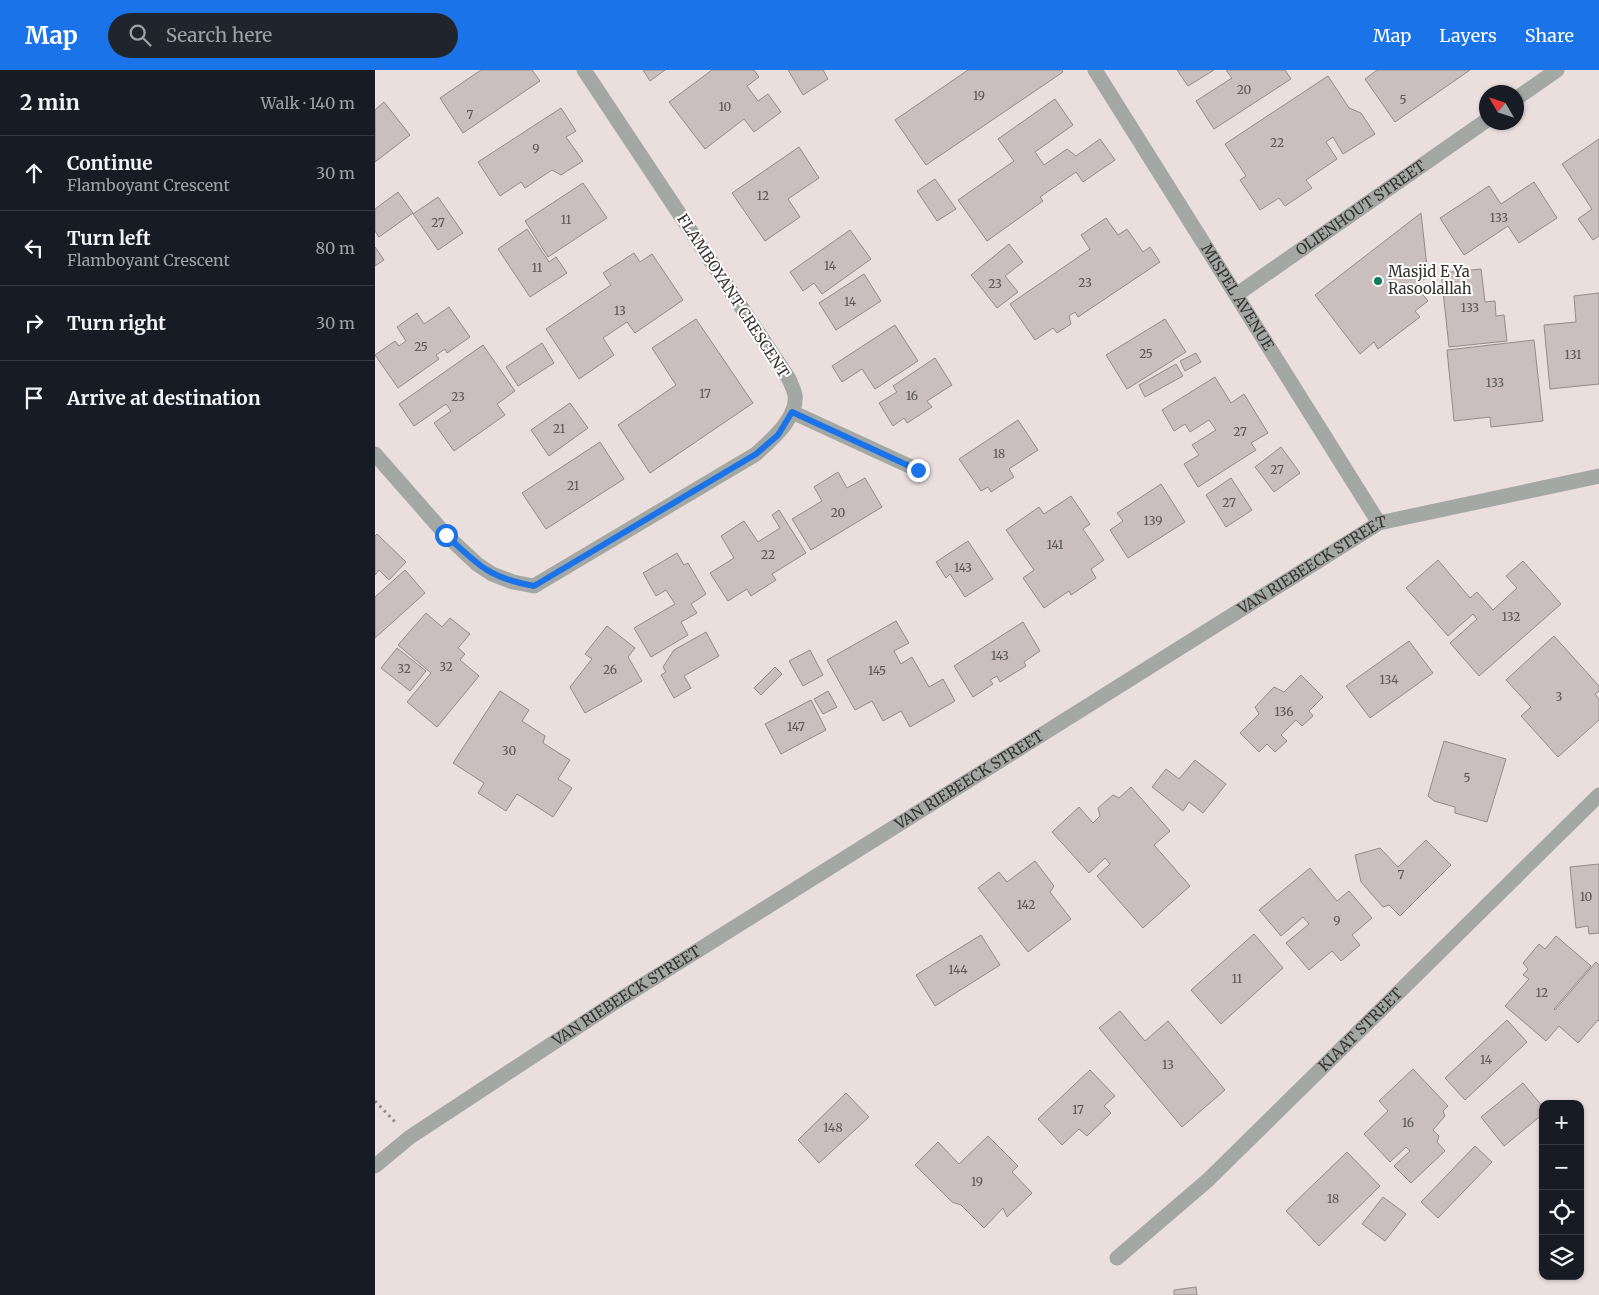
<!DOCTYPE html>
<html lang="en">
<head>
<meta charset="utf-8">
<style>
  body { margin:0; font-family:Merriweather,serif; background:#20242c; color:#f1f3f6 }
  .controls { position:absolute; right:15px; bottom:15px; display:grid; overflow:hidden; border-radius:10px; box-shadow:0 1px 4px #0004 }
  .controls button { width:45px; height:45px; display:grid; place-items:center; padding:0; border:0; border-bottom:1px solid #363941; background:#171b24; color:#f1f3f6; font:25px sans-serif }
  .compass { position:absolute; left:1104px; top:15px; width:45px; height:45px; border-radius:50%; background:#171b24; box-shadow:0 1px 4px #0004; rotate:309deg }
  .stop { position:absolute; width:15px; height:15px; margin:-11px; border:4px solid #1a73e8; border-radius:50%; background:#fff }
  .stop.end { background:#1a73e8; border-color:#fff; box-shadow:0 1px 5px #0008 }
  .list { margin:0; padding:0; list-style:none }
  h2 { display:flex; justify-content:space-between; align-items:center; height:65px; margin:0; padding:0 20px; font-size:21px }
  h2 small { font-size:16px; font-weight:400; color:#9ea1a6 }
  .list li { display:grid; grid-template-columns:32px 1fr auto; gap:15px; align-items:center; box-sizing:border-box; height:75px; padding:0 20px; border-top:1px solid #363941 }
  .list b { display:block; font-size:19px; white-space:nowrap }
  .list p { margin:0; font-size:16px; white-space:nowrap; color:#9ea1a6 }
  .list em { font-size:16px; font-style:normal; color:#9ea1a6 }
  .icon { flex:none; width:28px; height:28px; fill:none; stroke:currentColor; stroke-width:2; stroke-linecap:round; stroke-linejoin:round }
  .map { position:relative; flex:none; width:1224px; height:1225px; overflow:hidden }
  header { display:flex; align-items:center; gap:30px; box-sizing:border-box; height:70px; padding:0 25px; background:#1a73e8; color:#fff }
  header strong { font-size:24px }
  nav { display:flex; gap:28px; margin-inline-start:auto; font-size:18px }
  .search { width:350px; height:45px; background:#20242c; display:flex; align-items:center; gap:12px; box-sizing:border-box; padding:0 18px; border-radius:28px; color:#9ea1a6; font-size:19px }
  main { display:flex }
  aside { flex:1; background:#171b24 }
  .map>svg:first-child { display:block }
  .building { fill:#cabfbe; stroke:#958a89 }
  .lines { fill:none; stroke-linecap:round; stroke-linejoin:round }
  .path { stroke:#938a89; stroke-width:3; stroke-dasharray:2.5 4; stroke-linecap:butt }
  .minor { stroke:#a3a8a5; stroke-width:15 }
  .route { stroke:#1a73e8; stroke-width:6 }
  .poi-dot { fill:#107e5a; stroke:#fff; stroke-width:2 }
  .labels { text-anchor:middle; stroke-width:4; stroke-linejoin:round; paint-order:stroke }
  .number-label { font-size:12px; fill:#5b5554 }
  .street-label { font-size:15px; fill:#363231; stroke:#fff }
  .poi-label { font-size:15px; fill:#363231; stroke:#fff; text-anchor:start }
</style>
</head>
<body>
<header>
<strong>Map</strong>
<div class="search"><svg class="icon" aria-label="search" viewBox="0 0 24 24"><circle cx="10" cy="10" r="6"/><path d="M15 15l6 6"/></svg>Search here</div>
<nav><a>Map</a><a>Layers</a><a>Share</a></nav>
</header>
<main>
<aside>
<h2>2 min<small>Walk · 140 m</small></h2>
<ul class="list">
<li><svg class="icon" aria-label="ahead" viewBox="0 0 24 24"><path d="M12 20V5M6 11l6-6 6 6"/></svg><div><b>Continue</b><p>Flamboyant Crescent</p></div><em>30 m</em></li>
<li><svg class="icon" aria-label="left" viewBox="0 0 24 24"><path d="M17 20v-9H6M10 6l-5 5 5 5"/></svg><div><b>Turn left</b><p>Flamboyant Crescent</p></div><em>80 m</em></li>
<li><svg class="icon" aria-label="right" viewBox="0 0 24 24"><path d="M7 20v-9h11M14 6l5 5-5 5"/></svg><div><b>Turn right</b></div><em>30 m</em></li>
<li><svg class="icon" aria-label="arrive" viewBox="0 0 24 24"><path d="M6 21V4h12l-3 4 3 4H6"/></svg><div><b>Arrive at destination</b></div></li>
</ul>
</aside>
<div class="map">
<svg width="1224" height="1225" viewBox="0 0 1224 1225">
  <rect width="100%" height="100%" fill="#ebdfde"/>
  <path class="building" d="M106 0H157L165 11 88 63 65 28Z
    M268 0H290L275 11Z
    M337 0H379L384 7 372 16 383 31 393 24 406 42 379 62 369 49 330 79 294 32Z
    M413 0H448L453 9 428 25Z
    M593 0H687L688 2 551 95 520 50Z
    M802 0H839L813 16Z
    M851 0H910L916 9 839 59 821 31 857 8Z
    M1002 0H1095L1020 52 990 9Z
    M953 6 974 38 986 43 1000 64 968 84 958 67 951 72 962 89 931 110 937 118 910 136 904 128 885 140 865 110 871 106 850 74Z
    M680 29 698 55 660 82 669 95 692 79 701 86 725 69 740 90 708 112 701 102 665 127 668 131 612 171 583 130 639 91 623 69Z
    M9 32 35 65 0 92V40Z
    M186 38 201 61 191 67 208 91 186 105 177 100 150 118 146 112 125 126 103 92Z
    M1224 69V166L1218 170 1203 149 1217 139 1187 94Z
    M424 77 444 108 413 129 425 147 390 171 357 123Z
    M560 109 581 139 562 151 542 121Z
    M1159 112 1182 148 1144 173 1133 156 1089 185 1065 148 1114 116 1126 134Z
    M208 113 232 148 173 187 150 151Z
    M23 122 38 143 4 167 0 161V139Z
    M63 127 88 163 63 180 38 144Z
    M1046 143 1053 206 1041 216 1053 231 1040 241 1045 247 1003 279 999 272 985 284 940 225Z
    M731 148 743 165 752 159 768 182 775 177 785 192 703 247 700 242 694 246 696 254 682 263 678 258 660 270 635 234 715 179 706 165Z
    M152 159 174 192 181 187 192 203 155 227 123 179Z
    M475 160 496 189 447 224 439 213 428 221 415 202Z
    M634 174 648 192 630 206 643 222 622 238 596 205Z
    M0 177 9 190 0 196Z
    M259 183 265 192 277 184 308 230 260 263 252 252 228 268 239 285 204 309 171 259 236 215 228 203Z
    M1106 199 1110 232 1120 231 1121 246 1129 245 1132 271 1074 277 1066 203Z
    M489 204 506 231 461 260 444 233Z
    M1224 223V314L1175 319 1169 255 1201 252 1199 226Z
    M74 237 95 267 72 283 70 279 61 285 64 289 23 318 0 285 20 271 24 276 31 271 22 257 42 243 49 254Z
    M321 249 378 333 275 403 243 355 301 315 277 278Z
    M790 249 811 282 752 319 731 285Z
    M520 255 543 291 500 319 487 299 467 312 457 296Z
    M1159 270 1168 351 1116 357 1115 347 1079 351 1072 280Z
    M167 273 179 293 143 316 131 297Z
    M108 275 140 321 122 334 130 345 79 381 59 353 76 341 71 334 39 356 24 334Z
    M821 283 826 292 810 301 805 291Z
    M560 288 577 315 552 331 557 337 532 353 529 348 518 356 504 333 522 322 518 316Z
    M801 294 808 306 770 327 764 315Z
    M840 307 856 333 869 324 893 363 876 373 881 380 823 417 809 394 824 385 817 375 841 360 834 350 815 362 810 354 799 361 787 340Z
    M195 333 213 358 174 386 156 360Z
    M643 350 663 380 634 399 639 407 616 422 613 417 606 421 584 389Z
    M225 372 249 409 171 459 147 423Z
    M906 377 925 403 899 422 880 397Z
    M463 402 472 418 490 408 507 437 436 480 417 449 447 431 439 417Z
    M856 408 877 440 851 457 831 425Z
    M786 414 810 452 753 488 735 460 748 451 742 443Z
    M696 426 715 454 708 459 729 490 716 499 721 508 696 525 694 521 669 538 648 508 659 500 631 460 664 437 669 444Z
    M404 440 431 483 397 504 401 510 376 526 372 519 353 531 335 503 359 488 346 466 369 451 383 472 405 458 397 445Z
    M2 464 31 492 14 510 4 500 0 505V466Z
    M593 471 618 509 590 527 575 504 571 508 561 492Z
    M302 483 309 495 313 493 331 524 316 534 322 543 306 552 313 565 276 587 259 558 300 534 291 520 281 526 268 503Z
    M1063 490 1095 528 1102 522 1118 540 1142 518 1131 506 1148 491 1186 534 1104 606 1075 573 1102 549 1098 544 1073 566 1031 518Z
    M30 500 50 523 0 568V527Z
    M51 543 67 557 75 548 95 564 83 578 90 584 85 590 104 606 62 657 32 632 56 603 23 575Z
    M521 551 534 573 519 581 526 594 537 587 554 617 568 609 580 631 535 657 526 641 508 651 497 631 480 640 452 590Z
    M648 552 665 581 649 592 651 596 625 612 622 606 615 610 618 614 598 627 579 596Z
    M232 556 260 578 253 587 267 611 210 643 195 617 217 589 210 584Z
    M331 562 344 586 309 606 316 618 299 628 286 605 291 602 288 597 299 580Z
    M1179 566 1224 616V621L1220 624 1224 629V650L1183 687 1146 646 1156 637 1131 610Z
    M1034 571 1058 603 995 648 971 616Z
    M22 578 51 601 35 621 6 598Z
    M435 580 448 605 428 616 414 591Z
    M400 597 407 604 386 625 379 618Z
    M926 605 948 627 934 641 938 646 927 656 921 650 906 665 912 671 900 682 892 674 884 682 865 663 884 644 880 637 899 617 909 622Z
    M125 621 154 640 147 651 170 666 168 673 195 690 183 709 197 718 178 747 142 724 131 741 103 723 109 713 78 693Z
    M453 621 462 637 448 644 439 629Z
    M436 630 451 660 406 684 390 654Z
    M1069 671 1131 689 1112 752 1080 743V737L1059 731 1053 726Z
    M820 690 851 714 828 743 814 732 808 741 777 717 791 699 804 709Z
    M756 717 795 761 779 775 815 816 768 858 722 806 735 794 730 788 714 803 677 762 704 737 718 753 725 746 723 738 738 725 744 728Z
    M1051 770 1076 795 1025 846 1014 835 1008 837 986 812 980 785 1005 778 1023 797Z
    M660 791 679 816 675 822 696 849 653 882 603 818 624 802 632 812Z
    M1224 794V863L1214 864 1213 856 1201 858 1195 797Z
    M935 798 962 831 974 821 997 848 977 865 985 875 966 891 957 881 934 900 911 873 934 854 928 847 906 866 884 840Z
    M879 864 908 898 846 954 816 920Z
    M606 865 625 895 560 936 541 905Z
    M1181 866 1216 896 1179 939 1180 940 1221 892 1224 895V951L1223 950 1203 973 1184 956 1171 971 1130 936 1154 909 1148 905 1153 899 1148 893 1164 874 1170 879Z
    M745 941 770 971 793 951 850 1020 807 1057 724 958Z
    M1132 950 1152 972 1090 1030 1070 1008Z
    M1038 999 1073 1036 1068 1041 1070 1046 1058 1060 1064 1066 1062 1072 1070 1081 1036 1113 1019 1096 1035 1081 1031 1077 1015 1092 989 1064 1013 1041 1004 1031Z
    M715 1000 740 1026 729 1036 736 1043 712 1066 704 1059 687 1075 663 1049Z
    M1148 1013 1168 1037V1044L1129 1076 1106 1047Z
    M471 1023 494 1047 444 1093 423 1070Z
    M613 1066 643 1096 637 1102 657 1123 632 1147 628 1138 609 1158 586 1135 577 1132 540 1095 563 1072 584 1094Z
    M1100 1076 1117 1092 1063 1148 1046 1132Z
    M972 1082 1005 1116 944 1176 911 1141Z
    M1008 1127 1031 1144 1010 1171 987 1154Z
    M821 1217 822 1225H799V1220Z"/>
  <g class="lines">
    <path class="path" d="M0 1031 20 1052"/>
    <g class="minor">
      <path id="s1" d="M720 0 1004 453"/>
      <path d="M1142 28 1182 0"/>
      <path id="s2" d="M861 225 1112 50"/>
      <path d="M417 342 543 400"/>
      <path d="M0 384 71 465 102 494 117 504 138 512 159 516 381 384C396 370 423 348 420 325 419 320 416 314 414 309L209 0"/>
      <path id="s3" d="M0 1096 35 1067 239 933 1004 453 1224 406"/>
      <path id="s4" d="M742 1188 833 1110 1224 725"/>
    </g>
  </g>
  <g class="lines">
    <path class="route" d="M71 465C103 495 114 508 159 516L381 384 403 365 417 342 543 400"/>
  </g>
  <circle class="poi-dot" cx="1003" cy="211" r="5"/>
  <g class="labels">
    <g class="number-label">
      <text x="869" y="24">20</text>
      <text x="604" y="30">19</text>
      <text x="1028" y="34">5</text>
      <text x="350" y="41">10</text>
      <text x="95" y="49">7</text>
      <text x="902" y="77">22</text>
      <text x="161" y="83">9</text>
      <text x="388" y="130">12</text>
      <text x="1124" y="152">133</text>
      <text x="191" y="154">11</text>
      <text x="63" y="157">27</text>
      <text x="455" y="200">14</text>
      <text x="162" y="202">11</text>
      <text x="710" y="217">23</text>
      <text x="620" y="218">23</text>
      <text x="475" y="236">14</text>
      <text x="1095" y="242">133</text>
      <text x="245" y="245">13</text>
      <text x="46" y="281">25</text>
      <text x="771" y="288">25</text>
      <text x="1198" y="289">131</text>
      <text x="1120" y="317">133</text>
      <text x="330" y="328">17</text>
      <text x="537" y="330">16</text>
      <text x="83" y="331">23</text>
      <text x="184" y="363">21</text>
      <text x="865" y="366">27</text>
      <text x="624" y="388">18</text>
      <text x="902" y="404">27</text>
      <text x="198" y="420">21</text>
      <text x="854" y="437">27</text>
      <text x="463" y="447">20</text>
      <text x="778" y="455">139</text>
      <text x="680" y="479">141</text>
      <text x="393" y="489">22</text>
      <text x="588" y="502">143</text>
      <text x="1136" y="551">132</text>
      <text x="625" y="590">143</text>
      <text x="71" y="601">32</text>
      <text x="29" y="603">32</text>
      <text x="235" y="604">26</text>
      <text x="502" y="605">145</text>
      <text x="1014" y="614">134</text>
      <text x="1184" y="631">3</text>
      <text x="909" y="646">136</text>
      <text x="421" y="661">147</text>
      <text x="134" y="685">30</text>
      <text x="1092" y="712">5</text>
      <text x="1026" y="809">7</text>
      <text x="1211" y="831">10</text>
      <text x="651" y="839">142</text>
      <text x="962" y="855">9</text>
      <text x="583" y="904">144</text>
      <text x="862" y="913">11</text>
      <text x="1167" y="927">12</text>
      <text x="1111" y="994">14</text>
      <text x="793" y="999">13</text>
      <text x="703" y="1044">17</text>
      <text x="1033" y="1057">16</text>
      <text x="458" y="1062">148</text>
      <text x="602" y="1116">19</text>
      <text x="958" y="1133">18</text>
    </g>
    <g class="street-label">
      <text dy="5" stroke="none"><textPath href="#s2" startOffset="152">OLIENHOUT STREET</textPath></text>
      <text transform="translate(358 226) rotate(57)" y="5">FLAMBOYANT CRESCENT</text>
      <text dy="5" stroke="none"><textPath href="#s1" startOffset="268">MISPEL AVENUE</textPath></text>
      <text dy="5" stroke="none"><textPath href="#s3" startOffset="1114">VAN RIEBEECK STREET</textPath></text>
      <text dy="5" stroke="none"><textPath href="#s3" startOffset="709">VAN RIEBEECK STREET</textPath></text>
      <text dy="5" stroke="none"><textPath href="#s3" startOffset="304">VAN RIEBEECK STREET</textPath></text>
      <text dy="5" stroke="none"><textPath href="#s4" startOffset="334">KIAAT STREET</textPath></text>
    </g>
    <g class="poi-label">
      <text x="1013" y="207">Masjid E Ya<tspan x="1013" dy="17">Rasoolallah</tspan></text>
    </g>
  </g>
</svg>
<div class="controls">
<button>+</button>
<button>−</button>
<button><svg class="icon" aria-label="locate" viewBox="0 0 24 24"><circle cx="12" cy="12" r="6"/><path d="M12 2v4M12 18v4M2 12h4M18 12h4"/></svg></button>
<button><svg class="icon" aria-label="layers" viewBox="0 0 24 24"><path d="M12 4l9 5-9 5-9-5zM3 14l9 5 9-5"/></svg></button>
</div>
<svg class="compass" viewBox="-18 -18 36 36"><path d="M0-13l5 13h-10z" fill="#e53935"/><path d="M0 13l5-13h-10z" fill="#9ea1a6"/></svg>
<div class="stop" style="left:71px;top:465px"></div>
<div class="stop end" style="left:543px;top:400px"></div>
</div>
</main>
</body>
</html>
